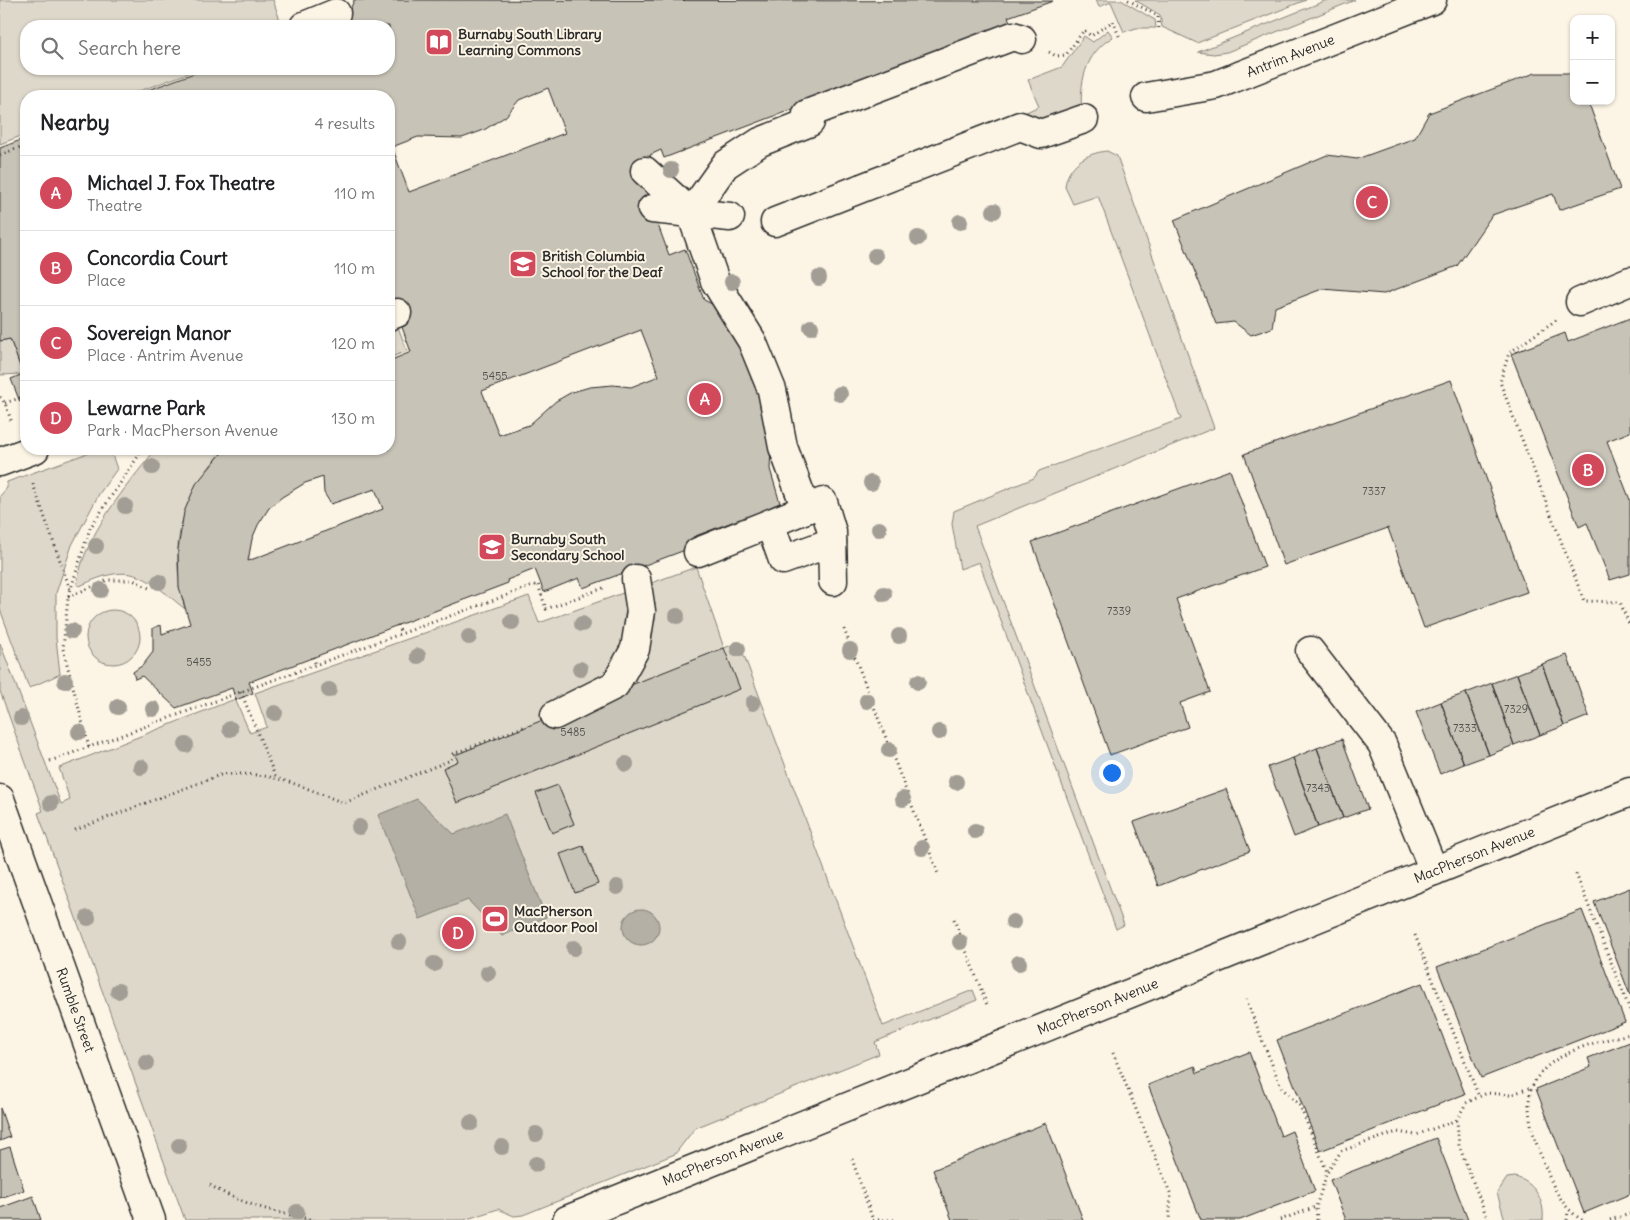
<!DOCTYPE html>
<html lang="en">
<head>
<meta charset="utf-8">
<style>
  body { margin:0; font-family:Delius,sans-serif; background:#f2f2f2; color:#202124 }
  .controls { position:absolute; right:15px; top:15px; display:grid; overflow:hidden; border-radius:10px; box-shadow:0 1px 4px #0004 }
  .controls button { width:45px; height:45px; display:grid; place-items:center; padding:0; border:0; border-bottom:1px solid #e0e0e0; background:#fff; color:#202124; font:25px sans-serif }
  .you { position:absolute; left:1111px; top:772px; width:18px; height:18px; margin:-12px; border:4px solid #fff; border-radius:50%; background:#1a73e8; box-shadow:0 0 0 8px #1a73e833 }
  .badge { display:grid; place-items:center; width:32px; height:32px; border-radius:50%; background:#d1495b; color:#fff; font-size:16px; font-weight:700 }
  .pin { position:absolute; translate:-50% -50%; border:2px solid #fff; box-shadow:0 1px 5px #0006 }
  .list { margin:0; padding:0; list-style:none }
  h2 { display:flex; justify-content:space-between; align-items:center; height:65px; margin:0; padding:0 20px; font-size:21px }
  h2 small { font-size:16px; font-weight:400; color:#757577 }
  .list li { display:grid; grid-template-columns:32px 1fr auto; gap:15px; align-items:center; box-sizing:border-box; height:75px; padding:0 20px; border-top:1px solid #e0e0e0 }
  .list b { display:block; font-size:19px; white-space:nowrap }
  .list p { margin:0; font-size:16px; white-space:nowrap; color:#757577 }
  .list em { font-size:16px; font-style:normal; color:#757577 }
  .icon { flex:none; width:28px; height:28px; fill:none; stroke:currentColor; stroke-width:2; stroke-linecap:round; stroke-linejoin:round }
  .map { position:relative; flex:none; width:1630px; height:1220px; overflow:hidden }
  .search { position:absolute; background:#fff; box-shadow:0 1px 4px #0004; left:20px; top:20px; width:375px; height:55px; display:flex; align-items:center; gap:12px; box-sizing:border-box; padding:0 18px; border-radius:20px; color:#757577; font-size:19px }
  .panel { position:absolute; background:#fff; box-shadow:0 1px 4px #0004; left:20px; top:90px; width:375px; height:365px; border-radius:20px }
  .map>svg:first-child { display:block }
  .green { fill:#ded8ca; stroke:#84827a }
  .water { fill:#b4b0a5; stroke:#7d7b74 }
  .building { fill:#c8c3b7; stroke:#2b2b2b; fill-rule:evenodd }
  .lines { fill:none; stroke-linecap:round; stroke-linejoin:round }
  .minor-casing { stroke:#2b2b2b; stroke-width:31 }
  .path { stroke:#2b2b2b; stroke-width:3; stroke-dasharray:1 4; stroke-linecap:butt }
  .minor { stroke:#fcf5e5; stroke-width:28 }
  .tree { fill:#a29e95 }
  .labels { text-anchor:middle; stroke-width:4; stroke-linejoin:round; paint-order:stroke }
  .number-label { font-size:11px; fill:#52514e }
  .poi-label { font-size:14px; font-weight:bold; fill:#2b2b2b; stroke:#fcf5e5; text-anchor:start }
  .street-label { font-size:14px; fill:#2b2b2b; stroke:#fcf5e5 }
</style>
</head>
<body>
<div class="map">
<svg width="1630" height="1220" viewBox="0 0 1630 1220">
  <rect width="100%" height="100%" fill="#fcf5e5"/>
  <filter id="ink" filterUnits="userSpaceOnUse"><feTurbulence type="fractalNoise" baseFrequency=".02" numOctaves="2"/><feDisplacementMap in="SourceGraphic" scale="10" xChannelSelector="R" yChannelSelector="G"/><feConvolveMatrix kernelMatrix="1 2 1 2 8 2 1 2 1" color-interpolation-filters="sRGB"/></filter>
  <g filter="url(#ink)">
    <path class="green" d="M0 0H273L282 26H26V69H199L126 96H26V134L0 144Z
      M1096 0H1121L1155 20 1156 28H1136L1124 32 1111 2 1099 7Z
      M1135 0H1306L1197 43 1162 27 1160 15Z
      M1327 0H1355L1227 52 1214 54 1198 52Z
      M1108 30 1113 37C1084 54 1079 84 1082 115L1045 128 1018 116 1039 106 1028 80 1062 67 1084 36 1093 42Z
      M1107 151 1117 156 1214 428 975 526 1124 925 1116 929 979 562 960 569 952 524 954 511 1034 478 1039 471 1181 419 1098 196 1073 204 1065 187C1067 165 1086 153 1107 151Z
      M398 327 407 351 389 358V330Z
      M10 339 23 374 0 375V341Z
      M99 449H110L117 469 99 494 72 545 56 593V638L60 674 29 688 0 609V496L7 488V482Z
      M156 449H225C180 495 168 547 185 609 145 577 133 560 80 586L77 585C82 538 127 485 156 449Z
      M696 567 724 648 739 642 883 1026 973 990 977 1000 875 1042 879 1054 695 1128 675 1154 523 1215 514 1216 498 1209 464 1220H185L38 813 43 811 0 691V643L61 804 70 800 59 768 235 699 250 733 267 727 255 693 529 596 539 623Z
      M86 637a27 27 0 1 1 54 0a27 27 0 1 1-54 0Z
      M1515 1177C1534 1182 1545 1200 1543 1220H1505L1497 1193 1507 1178Z"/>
    <path class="water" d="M417 799 454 834 505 814 546 917 502 936 468 900 420 919 378 815Z
      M623 927a18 18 0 1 1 36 0a18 18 0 1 1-36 0Z"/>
    <path class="building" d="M354 0 1053 1 1008 17 1012 26 664 158 661 150 650 155 655 167 639 173 669 255 685 249 704 300 716 306 739 333 772 428 770 469 780 503 768 508 771 515 742 525 740 519 693 537 696 546 583 588 579 578 544 592 535 569 507 580 508 583 249 682 253 693 236 700 232 688 176 708 142 676 135 679 133 672 143 665 153 652V628L161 625 162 634 190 624 179 587 178 549 184 512 196 484 225 449H389V361L411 352 389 291V96H132L205 69H389V26H322L348 15ZM548 88 565 133 409 192 392 147 418 137 462 138 484 130 506 116 519 100ZM641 330 659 376 631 387 613 385 590 387 572 392 556 401 529 425 499 435 482 391ZM323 477 324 493 331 504 375 489 383 509 248 561 252 539 258 525 269 508 282 497 305 483Z
      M1535 73H1574V101H1588L1620 189 1559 210 1553 194 1492 215 1457 266 1384 294 1322 289 1275 307 1272 328 1251 335 1234 322 1216 324 1174 220 1327 155 1357 159 1415 138 1429 113Z
      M26 138V400L20 402 11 379 23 374 10 339 0 341V148Z
      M1630 318V432L1607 441 1630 500V574L1610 580 1587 523 1579 527 1511 354 1565 333 1568 342Z
      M1451 380 1527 592 1424 628 1388 528 1284 565 1244 454Z
      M1230 470 1265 567 1176 599 1210 692 1180 703 1188 727 1110 755 1032 542Z
      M724 648 740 689 457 803 443 768 458 761 455 755Z
      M1567 655 1589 716 1564 726 1542 664Z
      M1542 664 1564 726 1540 735 1517 674Z
      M1517 674 1540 735 1514 745 1492 683Z
      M1492 683 1514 745 1489 755 1466 693Z
      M1466 693 1489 755 1464 764 1441 702Z
      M1441 702 1464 764 1440 774 1416 712Z
      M1342 739 1368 809 1343 818 1317 748Z
      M1317 748 1343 818 1318 827 1293 758Z
      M1293 758 1318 827 1294 837 1268 767Z
      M558 785 574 824 552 833 536 793Z
      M1226 789 1250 851 1158 886 1134 822Z
      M583 846 598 884 575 893 560 854Z
      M1630 888V995L1594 902Z
      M1582 910 1625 1022 1481 1078 1437 967Z
      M1422 983 1465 1094 1320 1151 1277 1040Z
      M1630 1042V1194L1584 1213 1536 1089 1591 1067 1588 1058Z
      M1249 1052 1281 1136 1292 1131 1315 1191 1240 1220H1201L1148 1085 1195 1066 1197 1073Z
      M0 1108 10 1137 0 1141Z
      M1046 1123 1083 1220H952L933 1170Z
      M1436 1138 1468 1220H1346L1330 1180Z
      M10 1147 24 1190 0 1198V1150Z
      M33 1196 41 1220H0V1208Z"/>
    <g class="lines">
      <defs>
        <g id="minor">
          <path d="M304 26 336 13"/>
          <path id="s1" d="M1146 97 1216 85 1432 0"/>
          <path d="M645 171 691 213 715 281 752 341 772 390 783 447 806 509 698 552"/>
          <path d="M652 209 730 217"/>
          <path d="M691 213 725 165 760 142 810 122 807 114 1013 36 1022 39"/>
          <path d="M775 222 1020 126 1041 134 1084 119"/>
          <path d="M1580 302 1630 281"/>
          <path d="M389 316 397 313"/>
          <path d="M0 462 35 449"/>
          <path d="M806 509 823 502 832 532 833 581"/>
          <path d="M770 524 783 560 832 542"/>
          <path d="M1310 651 1382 744 1434 871"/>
          <path d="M555 715 615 685 635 649 641 611 636 579"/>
          <path id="s2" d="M0 799 151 1220"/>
          <path id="s3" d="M567 1220 1630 792"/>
        </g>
      </defs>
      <use href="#minor" class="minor-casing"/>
      <path class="path" d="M1128 0 1158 16 1159 32
        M1049 52 1056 56 1066 55 1084 30 1091 36 1113 21 1119 36
        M0 155 26 145
        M1556 320 1509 353 1500 382 1584 601 1620 602 1630 626
        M0 397 5 403 12 423
        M5 403 26 396
        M143 449 90 528 68 598 63 649 89 747 538 584 546 609 606 587
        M33 484 70 589
        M68 597 108 580H133L151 589
        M397 625 401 633
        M844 629 939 876
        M313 657 316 665
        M241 692 275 776
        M50 761 89 747
        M75 830 220 775C271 770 297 785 344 803L451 760 453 754 526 726
        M1576 874 1630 1010
        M954 919 987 1005
        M1415 935 1479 1097
        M1246 999 1281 1087 1300 1106 1327 1172
        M1113 1053 1171 1195 1169 1220
        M852 1159 873 1220
        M210 1185C242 1205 278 1213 314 1220
        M873 1220H898
        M1280 1220 1316 1207
        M1317 1220 1316 1207 1327 1173 1341 1151 1397 1132 1416 1135 1457 1120
        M1488 1220 1459 1146 1457 1120 1466 1103 1487 1093 1510 1095 1532 1087
        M1567 1220 1568 1211
        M1582 1220C1560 1206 1552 1184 1543 1161 1536 1143 1529 1125 1529 1105 1528 1057 1593 1042 1630 1034
        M1610 1220 1630 1214"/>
      <use href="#minor" class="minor"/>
    </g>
    <g class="tree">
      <circle cx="671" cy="170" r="8"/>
      <circle cx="994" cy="211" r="8"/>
      <circle cx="960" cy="222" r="8"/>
      <circle cx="918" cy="238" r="8"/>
      <circle cx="875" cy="256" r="8"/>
      <circle cx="819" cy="278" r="8"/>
      <circle cx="732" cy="282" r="8"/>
      <circle cx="811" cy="327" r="8"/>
      <circle cx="840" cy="394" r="8"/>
      <circle cx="152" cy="467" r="8"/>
      <circle cx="871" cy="483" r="8"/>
      <circle cx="125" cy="506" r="8"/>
      <circle cx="879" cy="529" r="8"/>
      <circle cx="96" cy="546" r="8"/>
      <circle cx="159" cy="582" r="8"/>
      <circle cx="101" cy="590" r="8"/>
      <circle cx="884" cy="594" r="8"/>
      <circle cx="677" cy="616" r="8"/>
      <circle cx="512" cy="622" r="8"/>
      <circle cx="582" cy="624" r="8"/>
      <circle cx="72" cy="631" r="8"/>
      <circle cx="899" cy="636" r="8"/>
      <circle cx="469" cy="637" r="8"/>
      <circle cx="738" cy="649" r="8"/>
      <circle cx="850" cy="650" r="8"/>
      <circle cx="418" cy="656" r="8"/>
      <circle cx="580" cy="669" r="8"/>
      <circle cx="65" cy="681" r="8"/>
      <circle cx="918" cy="682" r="8"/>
      <circle cx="329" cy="690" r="8"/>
      <circle cx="867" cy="701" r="8"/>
      <circle cx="753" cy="703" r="8"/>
      <circle cx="118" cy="707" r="8"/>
      <circle cx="153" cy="709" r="8"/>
      <circle cx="275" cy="713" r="8"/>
      <circle cx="21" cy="718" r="8"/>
      <circle cx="230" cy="729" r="8"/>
      <circle cx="79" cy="732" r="8"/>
      <circle cx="939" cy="732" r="8"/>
      <circle cx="186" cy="745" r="8"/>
      <circle cx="889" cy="750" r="8"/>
      <circle cx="626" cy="764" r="8"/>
      <circle cx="141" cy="767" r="8"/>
      <circle cx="956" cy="782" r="8"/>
      <circle cx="903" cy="799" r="8"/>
      <circle cx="51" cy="803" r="8"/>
      <circle cx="359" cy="827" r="8"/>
      <circle cx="975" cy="831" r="8"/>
      <circle cx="922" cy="848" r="8"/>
      <circle cx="617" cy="887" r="8"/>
      <circle cx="88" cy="918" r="8"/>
      <circle cx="1013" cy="922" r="8"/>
      <circle cx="399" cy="942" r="8"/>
      <circle cx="960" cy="942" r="8"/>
      <circle cx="574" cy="948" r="8"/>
      <circle cx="1019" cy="963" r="8"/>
      <circle cx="434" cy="964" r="8"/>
      <circle cx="488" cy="973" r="8"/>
      <circle cx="118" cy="991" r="8"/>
      <circle cx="146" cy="1063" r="8"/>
      <circle cx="471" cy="1123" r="8"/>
      <circle cx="536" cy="1134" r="8"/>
      <circle cx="179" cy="1146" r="8"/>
      <circle cx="502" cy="1147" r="8"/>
      <circle cx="536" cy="1164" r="8"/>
      <circle cx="297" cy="1212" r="8"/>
    </g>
  </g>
  <defs>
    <symbol id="library-square" viewBox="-11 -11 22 22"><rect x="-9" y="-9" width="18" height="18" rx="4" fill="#d1495b" stroke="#fcf5e5"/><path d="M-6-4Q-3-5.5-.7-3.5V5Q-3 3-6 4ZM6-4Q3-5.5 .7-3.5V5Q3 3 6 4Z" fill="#fff"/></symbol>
    <symbol id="school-square" viewBox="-11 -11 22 22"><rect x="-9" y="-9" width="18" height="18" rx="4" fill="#d1495b" stroke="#fcf5e5"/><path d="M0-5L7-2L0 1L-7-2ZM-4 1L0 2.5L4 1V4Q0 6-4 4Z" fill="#fff"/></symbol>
    <symbol id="stadium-square" viewBox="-11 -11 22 22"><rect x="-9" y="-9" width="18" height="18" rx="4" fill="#d1495b" stroke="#fcf5e5"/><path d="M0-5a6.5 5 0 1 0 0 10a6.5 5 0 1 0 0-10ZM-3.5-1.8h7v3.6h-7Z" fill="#fff"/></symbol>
  </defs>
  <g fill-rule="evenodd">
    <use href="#library-square" x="423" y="26" width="32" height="32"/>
    <use href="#school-square" x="507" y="248" width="32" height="32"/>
    <use href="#school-square" x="476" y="531" width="32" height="32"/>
    <use href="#stadium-square" x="479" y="903" width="32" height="32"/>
  </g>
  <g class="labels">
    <g class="number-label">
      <text x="495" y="380">5455</text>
      <text x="1374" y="495">7337</text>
      <text x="1119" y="615">7339</text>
      <text x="199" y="666">5455</text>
      <text x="1516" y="713">7329</text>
      <text x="1465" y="732">7333</text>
      <text x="573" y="736">5485</text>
      <text x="1318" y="792">7343</text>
    </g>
    <g class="poi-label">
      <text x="458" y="39">Burnaby South Library<tspan x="458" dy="16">Learning Commons</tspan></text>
      <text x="542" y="261">British Columbia<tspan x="542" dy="16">School for the Deaf</tspan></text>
      <text x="511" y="544">Burnaby South<tspan x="511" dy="16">Secondary School</tspan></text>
      <text x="514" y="916">MacPherson<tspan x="514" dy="16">Outdoor Pool</tspan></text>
    </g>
    <g class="street-label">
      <text dy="5" stroke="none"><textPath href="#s1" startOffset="151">Antrim Avenue</textPath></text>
      <text dy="5" stroke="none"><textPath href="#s3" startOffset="978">MacPherson Avenue</textPath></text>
      <text dy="5" stroke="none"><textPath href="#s3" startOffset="572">MacPherson Avenue</textPath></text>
      <text dy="5" stroke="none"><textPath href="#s2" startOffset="224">Rumble Street</textPath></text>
      <text dy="5" stroke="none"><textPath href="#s3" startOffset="168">MacPherson Avenue</textPath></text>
    </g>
  </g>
</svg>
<div class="controls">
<button>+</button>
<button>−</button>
</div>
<div class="you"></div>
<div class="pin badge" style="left:705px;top:399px">A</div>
<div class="pin badge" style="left:1588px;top:470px">B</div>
<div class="pin badge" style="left:1372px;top:202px">C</div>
<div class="pin badge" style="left:458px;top:933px">D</div>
<div class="search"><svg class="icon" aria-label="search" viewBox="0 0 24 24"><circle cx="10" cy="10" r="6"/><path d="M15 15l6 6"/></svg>Search here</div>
<section class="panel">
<h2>Nearby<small>4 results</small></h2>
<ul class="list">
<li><span class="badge">A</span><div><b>Michael J. Fox Theatre</b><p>Theatre</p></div><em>110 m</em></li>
<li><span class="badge">B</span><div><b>Concordia Court</b><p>Place</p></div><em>110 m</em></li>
<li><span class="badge">C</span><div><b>Sovereign Manor</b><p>Place · Antrim Avenue</p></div><em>120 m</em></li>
<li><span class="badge">D</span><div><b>Lewarne Park</b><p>Park · MacPherson Avenue</p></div><em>130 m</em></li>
</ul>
</section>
</div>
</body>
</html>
